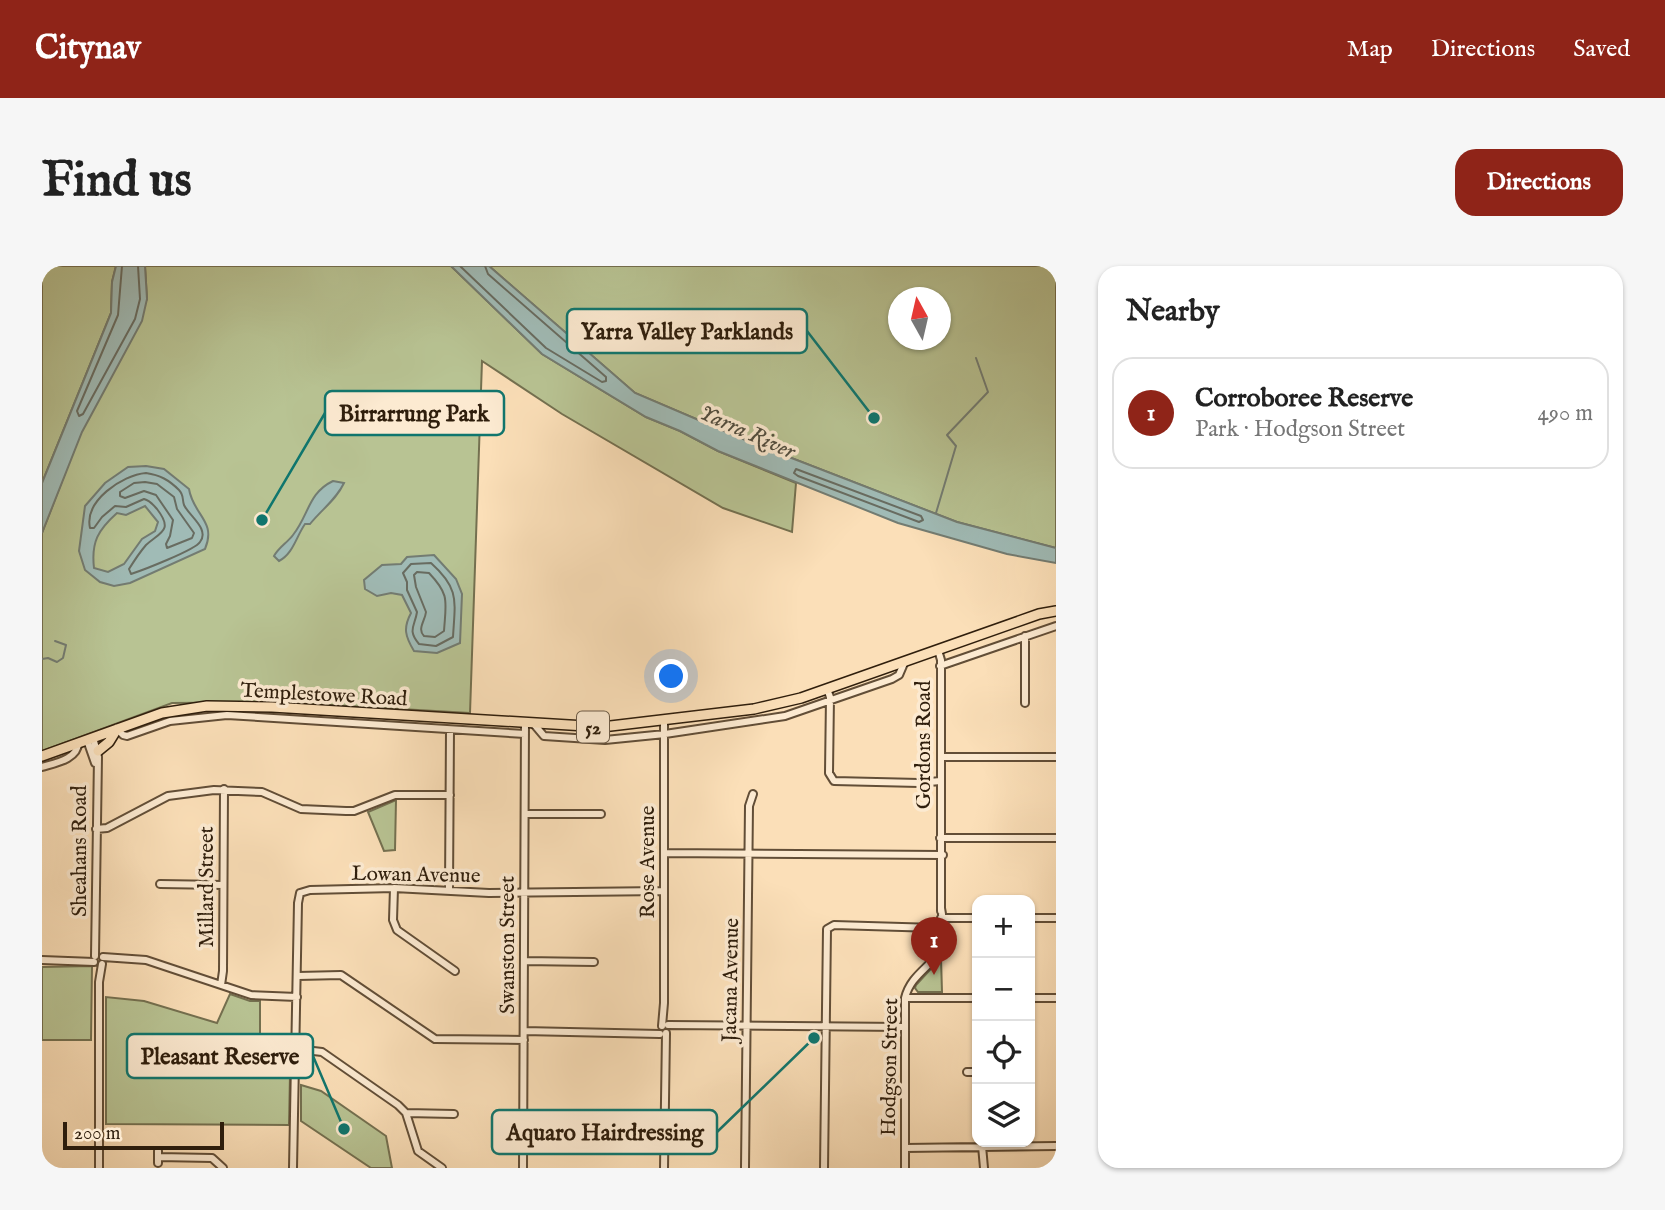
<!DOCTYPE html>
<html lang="en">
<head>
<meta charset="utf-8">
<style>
  body { margin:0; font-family:"IM FELL English",serif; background:#f6f6f6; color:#222 }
  .controls { position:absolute; right:21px; bottom:21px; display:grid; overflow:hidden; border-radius:14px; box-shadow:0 2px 5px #0004 }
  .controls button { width:63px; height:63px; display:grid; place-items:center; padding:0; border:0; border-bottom:2px solid #e0e0e0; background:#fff; color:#222; font:35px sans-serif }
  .compass { position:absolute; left:846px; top:21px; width:63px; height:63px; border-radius:50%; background:#fff; box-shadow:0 2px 5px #0004; rotate:352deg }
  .scale { position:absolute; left:21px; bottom:18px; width:161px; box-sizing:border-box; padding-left:7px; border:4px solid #2f1e0c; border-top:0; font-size:19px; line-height:24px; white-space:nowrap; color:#2f1e0c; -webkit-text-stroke:5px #fcead1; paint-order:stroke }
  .you { position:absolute; left:630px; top:411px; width:24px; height:24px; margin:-18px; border:5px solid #fff; border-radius:50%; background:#1a73e8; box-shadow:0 0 0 10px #1a73e833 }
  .badge { display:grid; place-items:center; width:46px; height:46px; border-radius:50%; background:#8f2418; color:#fff; font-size:23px; font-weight:700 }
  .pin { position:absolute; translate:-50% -58px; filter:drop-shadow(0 2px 4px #0008) }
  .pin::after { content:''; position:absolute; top:37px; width:24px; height:21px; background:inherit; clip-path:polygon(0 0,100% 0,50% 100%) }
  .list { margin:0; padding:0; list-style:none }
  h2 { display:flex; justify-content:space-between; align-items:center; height:91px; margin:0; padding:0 28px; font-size:30px }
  h2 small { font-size:23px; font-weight:400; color:#767676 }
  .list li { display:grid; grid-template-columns:46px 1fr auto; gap:21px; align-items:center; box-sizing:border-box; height:112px; margin:0 14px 14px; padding:0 14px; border:2px solid #e0e0e0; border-radius:21px }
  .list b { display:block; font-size:26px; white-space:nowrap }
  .list p { margin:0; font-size:23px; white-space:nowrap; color:#767676 }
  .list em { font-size:23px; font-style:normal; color:#767676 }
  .icon { flex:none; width:38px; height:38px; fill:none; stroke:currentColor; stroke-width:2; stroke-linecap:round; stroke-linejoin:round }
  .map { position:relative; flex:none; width:1014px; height:902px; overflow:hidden; border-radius:21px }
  header { display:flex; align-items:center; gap:42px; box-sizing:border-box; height:98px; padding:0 35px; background:#8f2418; color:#fff }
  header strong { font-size:33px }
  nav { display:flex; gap:38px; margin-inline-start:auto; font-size:24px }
  .intro { display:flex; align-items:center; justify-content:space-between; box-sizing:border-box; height:168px; padding:0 42px }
  h1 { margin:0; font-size:49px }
  .button { padding:18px 32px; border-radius:21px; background:#8f2418; color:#fff; font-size:24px; font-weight:700 }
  main { display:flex; gap:42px; padding:0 42px }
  aside { flex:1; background:#fff; border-radius:21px; box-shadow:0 2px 5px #0004 }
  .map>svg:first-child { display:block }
  .green { fill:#b8c393; stroke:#747050; stroke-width:2; fill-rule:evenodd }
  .water { fill:#a0bbb6; stroke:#737c72; stroke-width:2; fill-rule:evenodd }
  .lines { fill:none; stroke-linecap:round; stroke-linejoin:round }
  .shore { stroke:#686c61; stroke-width:2 }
  .stream { stroke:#737c72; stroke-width:2 }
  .minor-casing { stroke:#624e37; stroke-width:10 }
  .primary-casing { stroke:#2f1e0c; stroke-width:12 }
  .minor { stroke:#fcead1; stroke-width:6 }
  .primary { stroke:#fbdfb8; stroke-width:9 }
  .labels { text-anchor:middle; stroke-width:7; stroke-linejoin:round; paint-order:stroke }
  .shield { fill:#fcead1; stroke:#6c5b47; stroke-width:2 }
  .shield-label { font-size:19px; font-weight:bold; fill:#2f1e0c }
  .street-label { font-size:21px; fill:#2f1e0c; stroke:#fcead1 }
  .water-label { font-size:23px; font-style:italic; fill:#514d3f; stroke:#fcead1 }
  .leader { fill:none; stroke:#0f766e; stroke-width:2.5 }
  .callout-dot { fill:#0f766e; stroke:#fcead1; stroke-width:2.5 }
  .callout { fill:#fcead1; stroke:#0f766e; stroke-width:2.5 }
  .callout-label { font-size:23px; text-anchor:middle; font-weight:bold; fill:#2f1e0c }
</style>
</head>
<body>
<header>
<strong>Citynav</strong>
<nav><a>Map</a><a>Directions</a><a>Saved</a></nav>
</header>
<div class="intro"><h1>Find us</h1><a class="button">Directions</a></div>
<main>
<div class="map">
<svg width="1014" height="902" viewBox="0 0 1014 902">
  <rect width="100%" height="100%" fill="#fbdfb8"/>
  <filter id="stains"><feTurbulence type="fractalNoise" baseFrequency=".00286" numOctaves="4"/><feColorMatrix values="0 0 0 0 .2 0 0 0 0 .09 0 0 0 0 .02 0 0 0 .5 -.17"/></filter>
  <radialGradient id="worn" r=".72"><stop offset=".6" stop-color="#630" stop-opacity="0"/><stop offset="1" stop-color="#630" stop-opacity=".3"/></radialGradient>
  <path class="green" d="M0 0H74L70 16 69 47 0 217Z
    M103 0H409L500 88 604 151 638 165 676 185 754 217 750 266 681 242 520 148 440 95 428 447 237 436 130 437 0 485V267L39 166 105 33Z
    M447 0H1014V282L915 256 708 176 593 127ZM856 32H898V74H856Z
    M354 534 353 584 342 585 326 546Z
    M899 692 900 726H876L873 722 874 719Z
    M50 700 49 774H0V701Z
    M188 728 208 735H218V802L248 808 247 859 64 858V731L102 735 175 757Z
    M259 819 279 825 344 870 350 902H329L259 855Z"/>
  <path class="water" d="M74 0H103L105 33 100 55 40 166 0 267V217L69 47 70 16Z
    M409 0H447L593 127 708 176 915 256 1014 282V297L965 288 856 257 676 185 638 165 604 151 500 88Z
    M104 200 122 203 147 223C151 249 175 255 163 283L88 317 72 320 58 316 43 304 37 285 43 240 63 217 86 201ZM103 240 116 256 113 265 100 273 82 298 66 306 52 302C49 276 56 264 75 247L84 249Z
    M291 215 302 217C294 234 280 243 268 258H263C254 271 251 288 237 295L232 290C237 281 245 277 251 269 267 249 266 227 291 215Z
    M392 289 414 313 420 328 418 377 395 387 372 385C363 370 361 362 369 347L360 329 349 327 335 330 323 323 322 314 340 299 359 298 365 291Z"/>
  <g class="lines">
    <path class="shore" d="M80 0 76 49 35 145 37 150 41 148 93 53 98 33 96 0
      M418 0 504 82 560 116 564 115V111L446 8 443 0
      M754 203 879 250 881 254 877 256 756 210 752 207Z
      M104 207C118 209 127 214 137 224 142 229 140 233 142 239 147 250 168 263 158 276 153 284 101 304 89 308L87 303C92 295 98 286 104 279 118 266 132 265 115 243 110 238 109 235 102 233L84 241 73 240 60 251 52 262H48C42 235 80 209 104 207Z
      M103 216 115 218 132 231 135 243 152 267 150 272 125 282 124 278 128 270 131 254 114 229 102 225 83 232 78 230V226L92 217Z
      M389 297C418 323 413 335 411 371L394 380 377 378C365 364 373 360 375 346L365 324V316L361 307 369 298Z
      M375 306 387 307C408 329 404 335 402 365L393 371 382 370C375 363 383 355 384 346L374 321 372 309Z"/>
    <path class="stream" d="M894 247 914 180 905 169 946 126 934 92
      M0 393 6 392 15 396 21 392 24 379 13 375"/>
    <defs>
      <path id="minor" d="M983 370V437
        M896 384 899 394V601
        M898 400 1014 360
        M785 423 788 431 787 507 792 515 877 517 898 515
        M491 457 502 470 563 474 623 468 743 450 850 413 857 409 863 395
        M75 463 81 469 85 470 128 455 185 449 483 468
        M51 471 56 491 53 690
        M45 474 53 497
        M899 491H1014
        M0 501C13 497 36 493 36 477
        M483 548H559
        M54 563 65 562 126 530 172 524 220 526 259 543 304 545H312L353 529H408
        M898 572H1014
        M622 587 901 589
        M118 618 181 619
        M352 622 351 654 355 664 413 705
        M407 625 408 464
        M258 627 268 624 352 622 447 627 622 625
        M899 645V599
        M899 652H935
        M988 652H1014
        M61 691 104 694 209 729 255 731
        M0 694 52 696
        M482 695 552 696
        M256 710 299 709 393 773 482 774
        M179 719 181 705 182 523
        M863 732H935
        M988 732H1014
        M626 759 862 761
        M620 760 622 737V454
        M482 765 618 768
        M254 783 280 786 356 839 364 847 376 885 400 902
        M925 806H935
        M364 847 412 848
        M481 849 557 850
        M940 880 942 902
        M863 882 1014 880
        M116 885V897
        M116 891 170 892 181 902
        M57 902V716L60 698
        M251 902 256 637 258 627
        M481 902 483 456
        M622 902 624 767
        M703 902 707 540 711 528
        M782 902 785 663 792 659 894 662 901 660
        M863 902V732C868 711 885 703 897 687 903 678 901 652 899 642"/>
      <path id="primary" d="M56 485 67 476 75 463
        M0 490 120 447 165 440 230 441 560 461 712 443 759 432 997 348 1014 345"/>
    </defs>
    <use href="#minor" class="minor-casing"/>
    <use href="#primary" class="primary-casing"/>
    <use href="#minor" class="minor"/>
    <use href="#primary" class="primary"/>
  </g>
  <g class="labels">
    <rect class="shield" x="535" y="445.5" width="32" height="31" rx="5"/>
    <g class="shield-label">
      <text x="551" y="468">52</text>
    </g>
    <g class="street-label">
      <text transform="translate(282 428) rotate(3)" y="7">Templestowe Road</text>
      <text transform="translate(881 479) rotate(-90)" y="7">Gordons Road</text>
      <text transform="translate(37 585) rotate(-90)" y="7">Sheahans Road</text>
      <text transform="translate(605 596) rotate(-90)" y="7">Rose Avenue</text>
      <text transform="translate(374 608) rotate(1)" y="7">Lowan Avenue</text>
      <text transform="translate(164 621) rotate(-90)" y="7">Millard Street</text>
      <text transform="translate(465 679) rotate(-90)" y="7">Swanston Street</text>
      <text transform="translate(688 714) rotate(-89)" y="7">Jacana Avenue</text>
      <text transform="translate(847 801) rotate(-89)" y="7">Hodgson Street</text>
    </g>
    <g class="water-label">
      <text transform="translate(706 165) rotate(24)" y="8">Yarra River</text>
    </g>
  </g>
  <path class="leader" d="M832 152L765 65M220 254L283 147M302 863L271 790M772 772L675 866"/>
  <g class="callout-dot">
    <circle cx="832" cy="152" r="7"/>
    <circle cx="220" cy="254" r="7"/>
    <circle cx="302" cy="863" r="7"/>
    <circle cx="772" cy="772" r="7"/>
  </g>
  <g class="callout">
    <rect x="525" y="43" width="240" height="44" rx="7"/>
    <rect x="283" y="125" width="179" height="44" rx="7"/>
    <rect x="85" y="768" width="186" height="44" rx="7"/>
    <rect x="450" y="844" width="225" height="44" rx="7"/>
  </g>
  <g class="callout-label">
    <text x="645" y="73">Yarra Valley Parklands</text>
    <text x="372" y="155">Birrarrung Park</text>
    <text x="178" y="798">Pleasant Reserve</text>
    <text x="563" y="874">Aquaro Hairdressing</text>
  </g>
  <rect width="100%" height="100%" filter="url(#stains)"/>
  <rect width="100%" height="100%" fill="url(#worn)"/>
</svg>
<div class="controls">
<button>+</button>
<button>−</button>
<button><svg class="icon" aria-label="locate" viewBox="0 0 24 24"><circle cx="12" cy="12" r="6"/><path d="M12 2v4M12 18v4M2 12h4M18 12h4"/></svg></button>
<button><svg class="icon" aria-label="layers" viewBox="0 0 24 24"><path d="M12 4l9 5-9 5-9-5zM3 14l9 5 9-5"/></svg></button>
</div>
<svg class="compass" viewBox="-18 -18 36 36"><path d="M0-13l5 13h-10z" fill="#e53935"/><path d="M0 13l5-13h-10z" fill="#767676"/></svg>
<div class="scale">200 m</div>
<div class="you"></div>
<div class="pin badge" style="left:892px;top:709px">1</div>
</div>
<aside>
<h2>Nearby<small></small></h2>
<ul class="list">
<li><span class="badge">1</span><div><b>Corroboree Reserve</b><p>Park · Hodgson Street</p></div><em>490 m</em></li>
</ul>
</aside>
</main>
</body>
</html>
